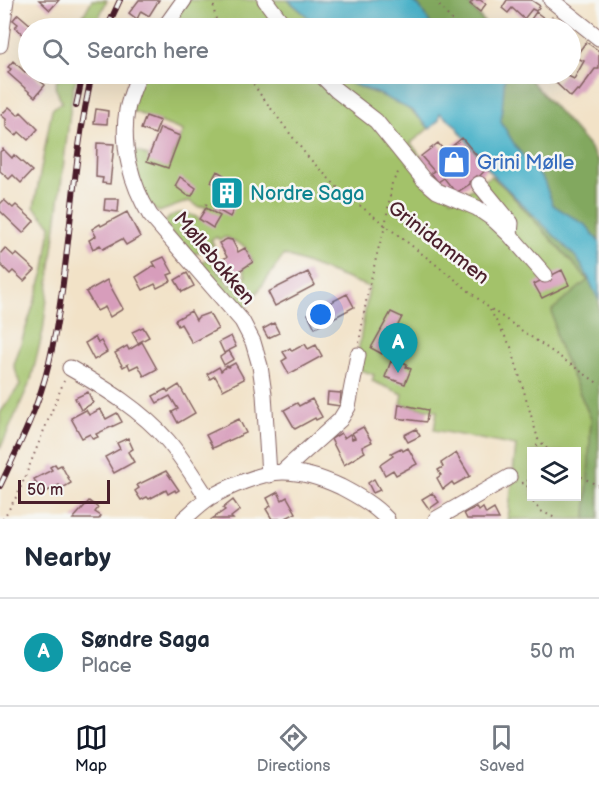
<!DOCTYPE html>
<html lang="en">
<head>
<meta charset="utf-8">
<style>
  body { margin:0; font-family:"Balsamiq Sans",sans-serif; background:#f2f2f3; color:#1f2937 }
  .controls { position:absolute; right:18px; bottom:18px; display:grid; overflow:hidden; border-radius:0px; box-shadow:0 6px 24px #0002 }
  .controls button { width:54px; height:54px; display:grid; place-items:center; padding:0; border:0; border-bottom:2px solid #e0e1e3; background:#fff; color:#1f2937; font:30px sans-serif }
  .scale { position:absolute; left:18px; bottom:15px; width:92px; box-sizing:border-box; padding-left:6px; border:3px solid #4a1f2b; border-top:0; font-size:16px; line-height:21px; white-space:nowrap; color:#4a1f2b; -webkit-text-stroke:4px #f6f6f2; paint-order:stroke }
  .you { position:absolute; left:321px; top:315px; width:21px; height:21px; margin:-15px; border:4px solid #fff; border-radius:50%; background:#1a73e8; box-shadow:0 0 0 9px #1a73e833 }
  .badge { display:grid; place-items:center; width:39px; height:39px; border-radius:50%; background:#111827; color:#fff; font-size:20px; font-weight:700 }
  .pin { position:absolute; translate:-50% -50px; filter:drop-shadow(0 2px 3px #0008) }
  .pin::after { content:''; position:absolute; top:32px; width:21px; height:18px; background:inherit; clip-path:polygon(0 0,100% 0,50% 100%) }
  .list { margin:0; padding:0; list-style:none }
  h2 { display:flex; justify-content:space-between; align-items:center; height:78px; margin:0; padding:0 24px; font-size:26px }
  h2 small { font-size:20px; font-weight:400; color:#747a83 }
  .list li { display:grid; grid-template-columns:39px 1fr auto; gap:18px; align-items:center; box-sizing:border-box; height:108px; padding:0 24px; border-top:2px solid #e0e1e3 }
  .list b { display:block; font-size:22px; white-space:nowrap }
  .list p { margin:0; font-size:20px; white-space:nowrap; color:#747a83 }
  .list em { font-size:20px; font-style:normal; color:#747a83 }
  .icon { flex:none; width:33px; height:33px; fill:none; stroke:currentColor; stroke-width:2; stroke-linecap:round; stroke-linejoin:round }
  .map { position:relative; flex:none; width:599px; height:519px; overflow:hidden }
  .search { position:absolute; background:#fff; box-shadow:0 6px 24px #0002; left:18px; right:18px; top:18px; height:66px; display:flex; align-items:center; gap:15px; box-sizing:border-box; padding:0 21px; border-radius:33px; color:#747a83; font-size:22px }
  .sheet { height:186px; background:#fff }
  nav { display:flex; justify-content:space-around; align-items:center; box-sizing:border-box; height:84px; border-top:2px solid #e0e1e3; background:#fff; font-size:16px; color:#747a83 }
  nav a { display:grid; justify-items:center; gap:3px }
  nav .on { color:#111827 }
  .map>svg:first-child { display:block }
  .green { fill:#a3c26a; stroke:#76704a; stroke-width:1.5; fill-rule:evenodd }
  .forest { fill:#82a85e; stroke:#666444; stroke-width:1.5 }
  .water { fill:#4bb2c9; stroke:#4a687a; stroke-width:1.5 }
  .building { fill:#d79dbb }
  .lines { fill:none; stroke-linecap:round; stroke-linejoin:round }
  .minor-casing { stroke:#856362; stroke-width:17 }
  .path { stroke:#856362; stroke-width:2; stroke-dasharray:1.5 4.5; stroke-linecap:butt }
  .minor { stroke:#fff; stroke-width:15 }
  .rail-casing { stroke:#4a1f2b; stroke-width:6 }
  .rail { stroke:#f6f6f2; stroke-width:4; stroke-dasharray:11; stroke-linecap:butt }
  .labels { text-anchor:middle; stroke-width:5; stroke-linejoin:round; paint-order:stroke }
  .shop-label { font-size:20px; fill:#366cbe; stroke:#f6f6f2; text-anchor:start }
  .culture-label { font-size:20px; fill:#0d838f; stroke:#f6f6f2; text-anchor:start }
  .street-label { font-size:20px; fill:#4a1f2b; stroke:#f6f6f2 }
</style>
</head>
<body>
<div class="map">
<svg width="599" height="519" viewBox="0 0 599 519">
  <rect width="100%" height="100%" fill="#f6f6f2"/>
  <filter id="ink" filterUnits="userSpaceOnUse"><feTurbulence type="fractalNoise" baseFrequency=".0167" numOctaves="2"/><feDisplacementMap in="SourceGraphic" scale="12" xChannelSelector="R" yChannelSelector="G"/><feConvolveMatrix kernelMatrix="1 2 1 2 8 2 1 2 1" color-interpolation-filters="sRGB"/></filter>
  <filter id="wash" filterUnits="userSpaceOnUse"><feTurbulence type="fractalNoise" baseFrequency=".008" numOctaves="4" result="noise"/><feDisplacementMap in="SourceGraphic" scale="24" xChannelSelector="R" yChannelSelector="G"/><feGaussianBlur stdDeviation="1.35" result="paint"/><feColorMatrix in="noise" values="0 0 0 0 0 0 0 0 0 0 0 0 0 0 0 0 0 1.4 0 .05"/><feComposite in="paint" operator="in"/></filter>
  <g filter="url(#wash)">
    <rect width="100%" height="100%" fill="#f2e2c7"/>
    <path class="green" d="M92 0H107L94 28H76Z
      M184 0H288L309 18 316 28H166Z
      M59 74H78L73 88 43 331 31 380 0 449V413L20 385 14 365 45 269 51 225 34 207 52 109 62 102 55 87Z
      M139 74H343C354 91 378 92 396 101 409 108 419 117 429 128L411 143 451 199 464 194 491 176 507 190 588 280 557 341 591 419 586 519H508L516 446 434 430 437 411 401 404 403 394 372 381 374 375 364 371 355 370 369 287 284 255 241 315 200 265 203 261 210 259 219 273H222L229 286 246 277 243 267 253 261 244 246 226 237 219 240 217 237 211 240 214 245 198 253 189 255 164 224C173 209 186 211 200 219L207 206 199 207 189 201 159 212C143 205 133 167 135 150L169 166 183 131 127 109ZM532 452H576V496H532Z"/>
    <path class="forest" d="M411 0H466L489 28H433L420 7Z
      M500 74H525L588 145 599 162V519H586L591 419 557 341 552 310 588 280 507 190 490 140Z"/>
    <path class="water" d="M288 0H411L420 7 433 28H316L309 18Z
      M343 74H505L501 122 516 147 544 181 553 205 587 226 599 242V301L584 269 575 256 493 175 455 125 440 113 439 120 430 129 413 111 381 95 349 83Z"/>
    <g id="blocks">
      <path class="building" d="M39 0H59L50 10Z
        M139 0H159L149 16 141 11 137 19 129 13Z
        M473 0H480L486 4 480 12 470 4Z
        M507 0H531L540 6 536 11 532 9 524 19 512 8 508 13 502 8Z
        M536 12 548 21 542 28H536L529 22Z
        M18 14 32 26 35 23 41 28H28V39L15 27 18 24 13 20Z
        M552 17 563 25 561 27 564 28H544Z
        M586 42 599 51V69H595L579 91 577 90 571 97 556 83 564 74 574 79 584 61 575 57Z
        M13 61 25 72 27 69 28 74H32L45 85 35 97 8 73 11 69 8 67Z
        M9 107 18 115 21 112 38 129 28 140 19 132 16 136 6 127V119L1 115Z
        M96 109 108 111 107 124 94 123Z
        M146 116 160 121 155 134 141 129Z
        M160 128 180 136 168 168 147 161Z
        M462 138 487 168 478 178 477 176 469 182 470 184 456 193 444 178 438 182 431 173 434 171 421 156 438 143 445 152Z
        M97 143 114 144 110 184 102 183 103 178 96 177Z
        M3 149 12 158 14 155 32 171 21 183 13 175 9 179 0 171V152Z
        M217 171 239 184 232 195 239 199 230 217 214 208 222 190H225L211 182Z
        M180 177 196 188 192 196 187 195 175 186Z
        M105 199H119L118 212 104 210Z
        M4 200 13 208 16 205 34 221 23 233 0 211V204Z
        M206 208 220 216 213 228 199 219Z
        M127 212 140 237 126 245 122 239 103 249 100 245 93 249 89 240 96 236 92 229 100 224 101 226Z
        M227 239 232 240 238 252 245 248 253 262 227 279 217 262 227 257 219 243Z
        M5 248 14 256 17 254 35 270 24 281 13 271 10 274 0 264V254Z
        M164 257 173 273 168 275 171 281 157 288 155 284 143 290 136 277 153 266 156 267 153 262Z
        M562 270 569 285 542 298 534 284Z
        M308 272 315 285 275 306 268 292Z
        M187 273 194 286 182 292 175 280Z
        M107 280 123 309 110 317 105 307 97 311 86 292Z
        M347 294 354 307 315 328 308 314Z
        M191 311 196 320 198 317 209 313 218 329 192 343 181 324 178 326 175 320Z
        M391 312 402 317 397 327 399 329 396 334 393 333 382 354 371 348Z
        M274 323 279 333 268 338 263 329Z
        M143 327 149 337 138 343 132 332Z
        M231 336 236 347 224 353 219 342Z
        M95 337 98 343 101 341 107 352 94 360 85 343Z
        M142 342 157 369 144 376 138 365 130 369 128 364 123 367 115 353 127 346 129 350Z
        M305 344 308 349 316 345 322 356 289 374 282 361 287 358 283 352 290 348 292 351Z
        M229 351 234 359 224 365 220 357Z
        M398 360 407 364 406 367 411 369 405 384 385 377 391 361 397 364Z
        M235 363 244 379 223 390 215 376 210 379 207 374 219 367 221 371 227 366 228 367Z
        M179 385 195 413 178 423 172 412 178 409 170 396 157 403 153 396 166 389 168 392Z
        M88 392 93 403 81 410 75 398Z
        M328 392 341 393 340 406 327 404Z
        M312 399 322 417 316 420 315 418 295 429 284 410 297 403 299 406Z
        M399 404 428 410 426 422 397 418Z
        M100 409 106 419 117 413 122 422 96 434 98 437 93 439 90 434 82 438 71 418 86 410 89 415Z
        M239 419 246 433 213 448 206 435Z
        M363 427 372 442 362 447 365 452 344 465 331 439 341 433 344 438 350 434 352 439 355 438 352 433Z
        M416 429 420 436 408 442 404 435Z
        M128 438 133 449 128 452 134 462 114 473 105 457 120 449 117 443Z
        M401 448 403 451 408 448 417 464 396 475 393 470 385 475 380 465 393 456 391 453Z
        M456 453 470 476 454 485 452 482 443 489 437 478 441 475 438 470 443 467 441 463Z
        M55 464 57 467 61 465 71 483 61 489 59 485 42 494 34 479 52 470 50 467Z
        M166 471 179 490 176 492 175 490 168 494 166 490 149 499 147 497 141 500 135 491 139 488 137 485Z
        M374 479 380 490 373 493 368 483Z
        M278 492 282 500 287 497 296 513 284 519H272L266 509 271 506 267 498Z
        M432 493 439 502 429 509 422 499Z
        M233 500 240 510 231 517 233 519H212L225 510 223 508Z
        M89 501 98 508 95 512 101 516 99 519H73Z
        M476 507 479 511 483 508 486 514 494 509 499 519H467L464 513Z"/>
    </g>
  </g>
  <g filter="url(#ink)">
    <use href="#blocks" fill-opacity="0" stroke="#856362" stroke-width="1.5"/>
    <g class="lines">
      <defs>
        <path id="minor" d="M265 0 286 28
          M551 0 599 38
          M164 28 184 0
          M0 45 6 0
          M139 74C135 85 129 98 127 110 121 146 131 184 150 215L242 321 253 342 260 366 264 394 269 475
          M320 74 336 90 376 121 423 179 437 191 477 208 493 219 510 235 545 275
          M479 184 511 223 510 235
          M70 368C105 388 141 410 168 441 183 459 195 479 208 499
          M282 472 340 420 348 407 358 355
          M184 519C192 512 200 504 209 498 226 488 262 472 283 472 303 472 324 479 341 487 358 496 374 505 387 519
          M436 519 509 477"/>
      </defs>
      <use href="#minor" class="minor-casing"/>
      <path class="path" d="M213 0 215 17 221 28
        M437 0 440 7 459 28
        M247 74 260 94 307 156 340 190 457 281 488 307 599 384
        M206 205 207 203 211 204
        M490 310 511 347 538 439 550 452
        M359 343 367 296 378 250 385 227 392 183 399 171
        M536 452 538 439
        M576 474 599 486
        M522 483 527 485 531 500 541 511 557 519
        M522 483 527 482 532 472
        M3 519 18 494 64 381"/>
      <use href="#minor" class="minor"/>
      <defs>
        <path id="rail" d="M107 28 120 0
          M76 106 83 74
          M0 486C19 446 39 406 49 363 71 268 70 169 92 74"/>
      </defs>
      <use href="#rail" class="rail-casing"/>
      <use href="#rail" class="rail"/>
    </g>
  </g>
  <defs>
    <symbol id="shop-square" viewBox="-11 -11 22 22"><rect x="-9" y="-9" width="18" height="18" rx="4" fill="#3f7fe0" stroke="#f6f6f2"/><path d="M-5-2.5h2.3a2.7 3.5 0 0 1 5.4 0H5L5.5 6h-11ZM-1.5-2.5h3a1.5 2.3 0 0 0-3 0Z" fill="#fff"/></symbol>
    <symbol id="building-square" viewBox="-11 -11 22 22"><rect x="-9" y="-9" width="18" height="18" rx="4" fill="#0f9aa8" stroke="#f6f6f2"/><path d="M-4-6H4V6H1V3H-1V6H-4ZM-2.5-4.3h1.7v1.8h-1.7ZM.8-4.3h1.7v1.8H.8ZM-2.5-1h1.7V.8h-1.7ZM.8-1h1.7V.8H.8Z" fill="#fff"/></symbol>
  </defs>
  <g fill-rule="evenodd">
    <use href="#shop-square" x="435" y="143" width="38" height="38"/>
    <use href="#building-square" x="208" y="174" width="38" height="38"/>
  </g>
  <g class="labels">
    <g class="shop-label">
      <text x="477" y="169">Grini Mølle</text>
    </g>
    <g class="culture-label">
      <text x="250" y="200">Nordre Saga</text>
    </g>
    <g class="street-label">
      <text transform="translate(439 242) rotate(38)" y="7">Grinidammen</text>
      <text transform="translate(215 258) rotate(50)" y="7">Møllebakken</text>
    </g>
  </g>
</svg>
<div class="controls">
<button><svg class="icon" aria-label="layers" viewBox="0 0 24 24"><path d="M12 4l9 5-9 5-9-5zM3 14l9 5 9-5"/></svg></button>
</div>
<div class="scale">50 m</div>
<div class="you"></div>
<div class="pin badge" style="left:398px;top:373px;background:#0f9aa8">A</div>
<div class="search"><svg class="icon" aria-label="search" viewBox="0 0 24 24"><circle cx="10" cy="10" r="6"/><path d="M15 15l6 6"/></svg>Search here</div>
</div>
<section class="sheet">
<h2>Nearby<small></small></h2>
<ul class="list">
<li><span class="badge" style="background:#0f9aa8">A</span><div><b>Søndre Saga</b><p>Place</p></div><em>50 m</em></li>
</ul>
</section>
<nav>
<a class="on"><svg class="icon" aria-label="map" viewBox="0 0 24 24"><path d="M3 6l6-2 6 2 6-2v14l-6 2-6-2-6 2zM9 4v14M15 6v14"/></svg>Map</a>
<a><svg class="icon" aria-label="directions" viewBox="0 0 24 24"><path d="M12 3l9 9-9 9-9-9zM9 14v-3h6M13 9l2 2-2 2"/></svg>Directions</a>
<a><svg class="icon" aria-label="saved" viewBox="0 0 24 24"><path d="M7 4h10v16l-5-4-5 4z"/></svg>Saved</a>
</nav>
</body>
</html>
